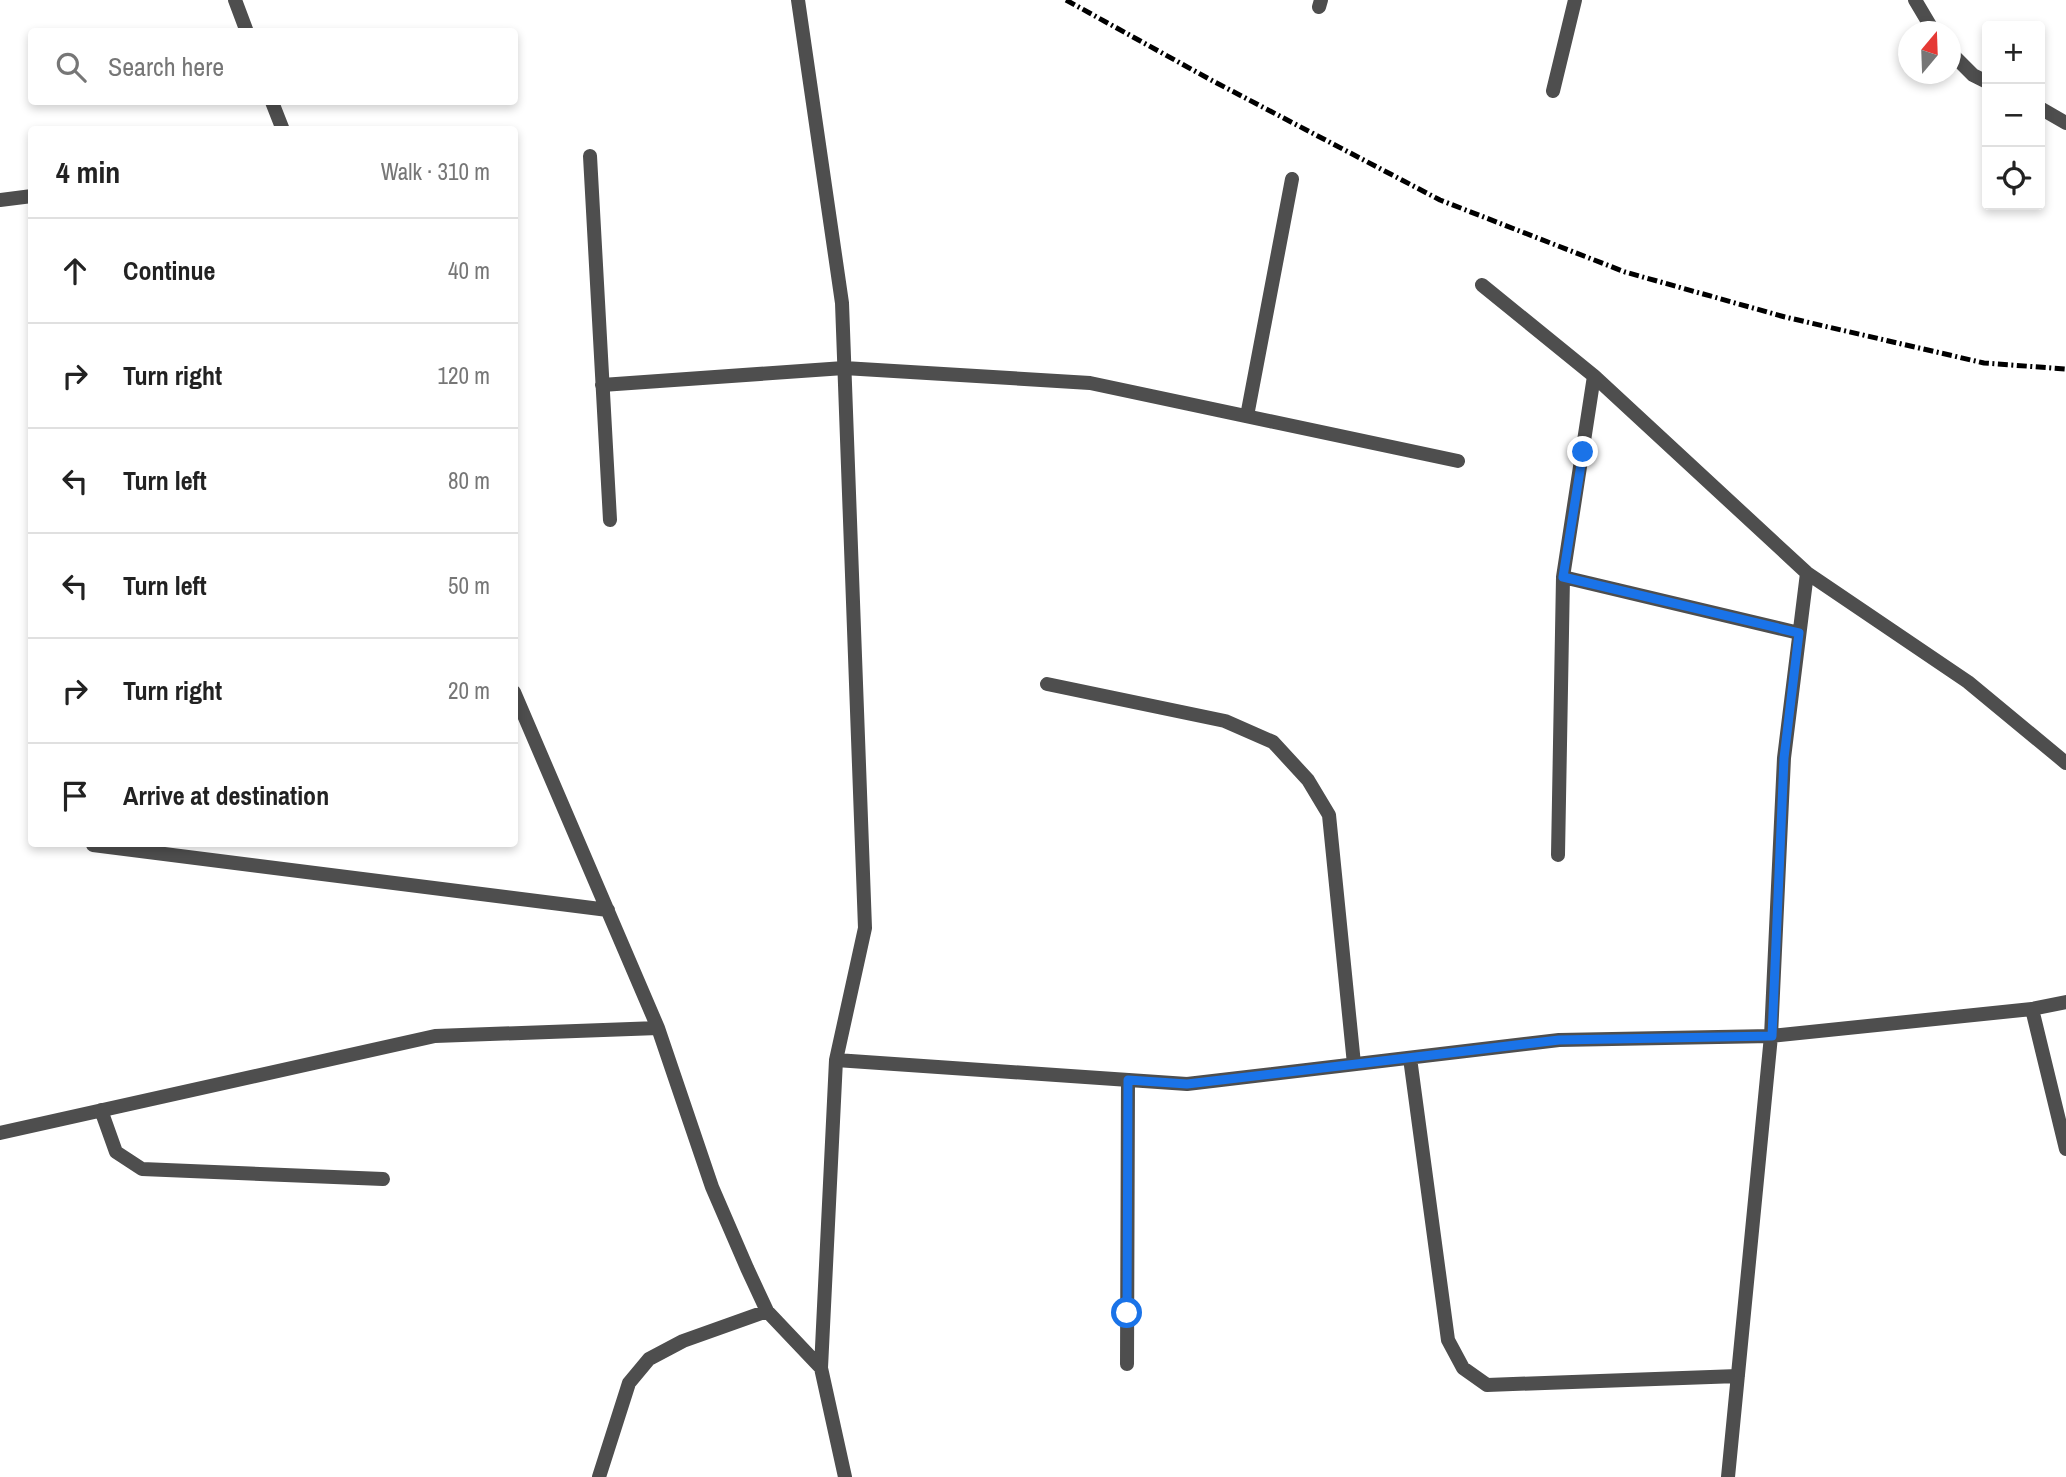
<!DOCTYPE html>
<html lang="en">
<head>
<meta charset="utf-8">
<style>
  body { margin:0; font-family:"Archivo Narrow",sans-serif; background:#f2f2f2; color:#222 }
  .controls { position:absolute; right:21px; top:21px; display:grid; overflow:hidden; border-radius:7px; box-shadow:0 4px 10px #0003 }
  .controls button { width:63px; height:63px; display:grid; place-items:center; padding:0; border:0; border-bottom:2px solid #e0e0e0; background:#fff; color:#222; font:35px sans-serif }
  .compass { position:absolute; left:1898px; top:21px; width:63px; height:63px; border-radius:50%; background:#fff; box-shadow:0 4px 10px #0003; rotate:19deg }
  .stop { position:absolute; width:21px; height:21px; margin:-16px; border:5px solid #1a73e8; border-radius:50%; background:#fff }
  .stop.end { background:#1a73e8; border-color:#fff; box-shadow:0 2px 7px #0008 }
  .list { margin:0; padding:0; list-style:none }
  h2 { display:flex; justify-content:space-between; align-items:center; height:91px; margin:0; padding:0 28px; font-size:30px }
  h2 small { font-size:23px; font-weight:400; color:#767676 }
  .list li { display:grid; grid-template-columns:46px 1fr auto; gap:21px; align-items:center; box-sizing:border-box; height:105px; padding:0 28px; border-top:2px solid #e0e0e0 }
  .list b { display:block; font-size:26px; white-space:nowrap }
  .list em { font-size:23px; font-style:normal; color:#767676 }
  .icon { flex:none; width:38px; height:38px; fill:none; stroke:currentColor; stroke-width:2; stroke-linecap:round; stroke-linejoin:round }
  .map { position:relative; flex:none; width:2066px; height:1477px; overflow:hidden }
  .search { position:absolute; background:#fff; box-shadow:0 4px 10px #0003; left:28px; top:28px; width:490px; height:77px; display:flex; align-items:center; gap:18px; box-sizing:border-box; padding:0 24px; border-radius:7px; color:#767676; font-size:26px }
  .panel { position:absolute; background:#fff; box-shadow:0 4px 10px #0003; left:28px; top:126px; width:490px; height:721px; border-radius:7px }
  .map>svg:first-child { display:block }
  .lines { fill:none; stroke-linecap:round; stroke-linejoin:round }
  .minor { stroke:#4e4e4e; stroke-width:14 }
  .rail { stroke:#000; stroke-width:5; stroke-dasharray:10 3.5 2 3.5; stroke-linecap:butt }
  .route { stroke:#1a73e8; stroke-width:9 }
</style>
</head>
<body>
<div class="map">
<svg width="2066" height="1477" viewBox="0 0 2066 1477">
  <rect width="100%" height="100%" fill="#fff"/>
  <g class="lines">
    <path class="minor" d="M235 0 247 32
      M798 0 842 303 865 928 836 1060 821 1368 845 1477
      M1915 0 1934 32
      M1319 7 1321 0
      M1951 53 1973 75 1987 82
      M1553 91 1575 0
      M272 102 283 130
      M2040 108 2066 123
      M590 156 610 520
      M0 200 32 196
      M1482 285 1594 376 1807 573 1968 682 2066 763
      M602 385 844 368 1090 383 1458 461
      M1247 416 1292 179
      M1563 577 1799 633
      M1047 684 1225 721 1273 742 1308 780 1329 815 1354 1064
      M514 692 658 1028 712 1187 747 1268 767 1311 821 1368
      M93 845 608 910
      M1558 855 1563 577 1594 376
      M2032 1009 2066 1149
      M1410 1058 1448 1340 1463 1368 1487 1385 1738 1376
      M836 1060 1187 1084 1559 1040 1771 1036 2032 1009 2066 1002
      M101 1110 116 1152 142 1169 383 1179
      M0 1133 435 1036 658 1028
      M1127 1364 1128 1080
      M599 1477 629 1383 649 1359 683 1341 767 1311
      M1728 1477 1771 1036 1784 758 1807 573"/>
    <path class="rail" d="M1066 0 1211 80 1440 200 1625 272 1785 317 1984 363 2066 369"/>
  </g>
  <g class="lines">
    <path class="route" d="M1127 1313 1128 1080 1187 1084 1559 1040 1772 1036 1784 758 1799 633 1563 577 1583 452"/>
  </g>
</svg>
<div class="controls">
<button>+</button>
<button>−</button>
<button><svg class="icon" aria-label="locate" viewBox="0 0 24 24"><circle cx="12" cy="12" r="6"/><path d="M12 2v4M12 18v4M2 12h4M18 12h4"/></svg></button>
</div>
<svg class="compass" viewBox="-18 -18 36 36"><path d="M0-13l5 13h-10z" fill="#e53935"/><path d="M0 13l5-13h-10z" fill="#767676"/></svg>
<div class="stop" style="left:1127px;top:1313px"></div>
<div class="stop end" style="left:1583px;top:452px"></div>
<div class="search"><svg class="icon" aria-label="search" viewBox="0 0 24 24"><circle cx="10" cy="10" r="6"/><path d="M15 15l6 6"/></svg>Search here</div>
<section class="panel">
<h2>4 min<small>Walk · 310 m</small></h2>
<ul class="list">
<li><svg class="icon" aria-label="ahead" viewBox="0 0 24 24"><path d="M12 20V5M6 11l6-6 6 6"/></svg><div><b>Continue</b></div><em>40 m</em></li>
<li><svg class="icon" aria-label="right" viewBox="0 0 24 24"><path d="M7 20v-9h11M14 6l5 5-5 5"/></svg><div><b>Turn right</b></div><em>120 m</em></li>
<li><svg class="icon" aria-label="left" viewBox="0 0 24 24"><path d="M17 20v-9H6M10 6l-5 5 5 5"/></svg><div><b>Turn left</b></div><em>80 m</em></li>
<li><svg class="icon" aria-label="left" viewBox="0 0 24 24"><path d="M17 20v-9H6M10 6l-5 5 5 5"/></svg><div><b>Turn left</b></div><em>50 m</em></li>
<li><svg class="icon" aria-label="right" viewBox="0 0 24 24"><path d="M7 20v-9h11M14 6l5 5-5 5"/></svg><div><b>Turn right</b></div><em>20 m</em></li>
<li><svg class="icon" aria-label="arrive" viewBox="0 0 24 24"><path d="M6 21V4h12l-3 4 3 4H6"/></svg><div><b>Arrive at destination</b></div></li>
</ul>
</section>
</div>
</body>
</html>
